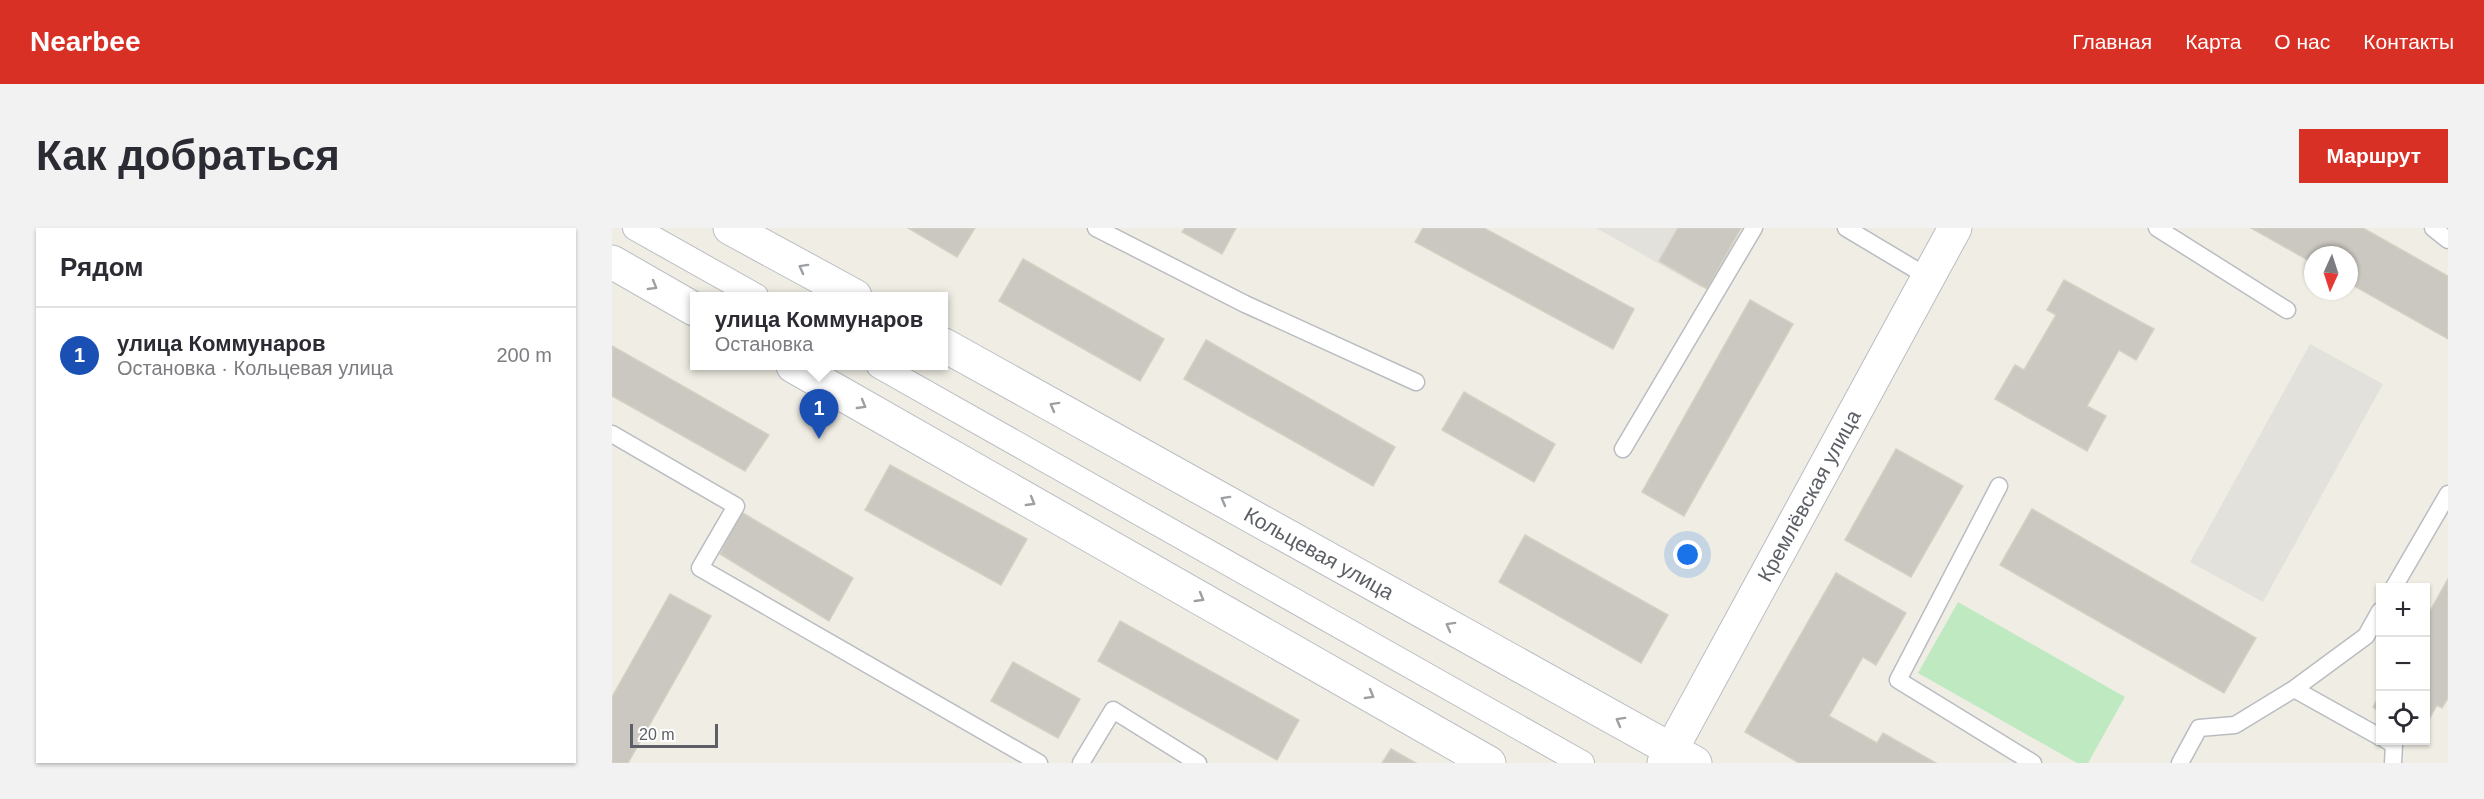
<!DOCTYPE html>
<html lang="ru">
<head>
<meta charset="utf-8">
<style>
  body { margin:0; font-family:Helvetica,sans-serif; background:#f2f2f3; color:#2b2b33 }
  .controls { position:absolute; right:18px; bottom:18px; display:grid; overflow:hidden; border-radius:0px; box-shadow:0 2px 4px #0004 }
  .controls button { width:54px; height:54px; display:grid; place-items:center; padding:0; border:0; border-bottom:2px solid #e1e1e2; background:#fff; color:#2b2b33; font:30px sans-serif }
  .compass { position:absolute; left:1692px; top:18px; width:54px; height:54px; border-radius:50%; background:#fff; box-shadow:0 2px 4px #0004; rotate:183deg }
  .scale { position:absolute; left:18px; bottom:15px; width:88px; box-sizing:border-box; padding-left:6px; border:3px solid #5c6066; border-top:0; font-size:16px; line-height:21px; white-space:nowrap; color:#5c6066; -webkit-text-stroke:4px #fff; paint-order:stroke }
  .you { position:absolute; left:1076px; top:327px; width:21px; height:21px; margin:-15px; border:4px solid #fff; border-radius:50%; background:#1a73e8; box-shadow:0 0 0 9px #1a73e833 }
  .badge { display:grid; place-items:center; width:39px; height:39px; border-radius:50%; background:#d93025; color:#fff; font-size:20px; font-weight:700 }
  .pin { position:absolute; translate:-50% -50px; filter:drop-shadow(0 2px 3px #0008) }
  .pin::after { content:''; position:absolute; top:32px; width:21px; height:18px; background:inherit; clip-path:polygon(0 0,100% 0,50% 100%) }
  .popup { position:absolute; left:78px; top:64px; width:258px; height:78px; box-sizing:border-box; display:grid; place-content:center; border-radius:0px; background:#fff; filter:drop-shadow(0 2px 4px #0005); font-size:20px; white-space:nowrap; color:#7c7c81 }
  .popup b { font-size:22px; color:#2b2b33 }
  .popup::after { content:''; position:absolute; left:50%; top:100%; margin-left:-12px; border:12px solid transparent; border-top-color:#fff }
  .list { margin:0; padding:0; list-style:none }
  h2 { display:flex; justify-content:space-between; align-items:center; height:78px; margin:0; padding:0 24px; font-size:26px }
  h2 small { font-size:20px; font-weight:400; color:#7c7c81 }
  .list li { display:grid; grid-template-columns:39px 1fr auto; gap:18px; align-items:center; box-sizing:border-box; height:96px; padding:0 24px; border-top:2px solid #e1e1e2 }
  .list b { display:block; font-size:22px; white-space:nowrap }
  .list p { margin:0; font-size:20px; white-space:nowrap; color:#7c7c81 }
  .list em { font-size:20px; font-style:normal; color:#7c7c81 }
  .icon { flex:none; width:33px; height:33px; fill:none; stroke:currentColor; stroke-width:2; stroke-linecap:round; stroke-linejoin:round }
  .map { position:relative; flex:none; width:1836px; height:535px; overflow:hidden; border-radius:0px }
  header { display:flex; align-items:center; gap:36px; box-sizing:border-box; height:84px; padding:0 30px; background:#d93025; color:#fff }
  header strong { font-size:28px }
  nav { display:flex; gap:33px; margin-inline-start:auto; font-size:21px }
  .intro { display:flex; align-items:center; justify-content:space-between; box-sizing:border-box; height:144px; padding:0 36px }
  h1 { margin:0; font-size:42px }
  .button { padding:15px 27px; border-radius:0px; background:#d93025; color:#fff; font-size:21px; font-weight:700 }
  main { display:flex; gap:36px; padding:0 36px }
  aside { flex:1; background:#fff; border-radius:0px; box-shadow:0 2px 4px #0004 }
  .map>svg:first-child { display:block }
  .industrial { fill:#e3e1dc }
  .green { fill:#bfe9c1 }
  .building { fill:#cbc8c1; stroke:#d5d0c2; stroke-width:1.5 }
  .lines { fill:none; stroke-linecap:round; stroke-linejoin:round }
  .service-casing { stroke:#b9bcc1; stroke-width:19 }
  .pedestrian-casing { stroke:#b9bcc1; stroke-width:26 }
  .tertiary-casing { stroke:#b9bcc1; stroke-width:35 }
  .secondary-casing { stroke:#babdc3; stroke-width:35 }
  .service { stroke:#fff; stroke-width:16 }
  .pedestrian { stroke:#fff; stroke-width:24 }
  .tertiary { stroke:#fff; stroke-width:33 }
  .secondary { stroke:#fff; stroke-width:33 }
  .oneway { stroke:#9da0a3 }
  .labels { text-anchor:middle; stroke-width:4.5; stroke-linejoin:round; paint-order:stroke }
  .street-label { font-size:21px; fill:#5c6066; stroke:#fff }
</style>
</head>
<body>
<header>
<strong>Nearbee</strong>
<nav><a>Главная</a><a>Карта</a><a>О нас</a><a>Контакты</a></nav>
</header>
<div class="intro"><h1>Как добраться</h1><a class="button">Маршрут</a></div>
<main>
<aside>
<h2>Рядом<small></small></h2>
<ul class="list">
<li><span class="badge" style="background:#1a4fb4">1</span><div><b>улица Коммунаров</b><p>Остановка · Кольцевая улица</p></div><em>200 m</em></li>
</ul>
</aside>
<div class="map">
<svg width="1836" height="535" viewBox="0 0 1836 535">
  <rect width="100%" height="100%" fill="#f0eee4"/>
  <path class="industrial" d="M984 0H1123L1090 60Z
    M1698 116 1771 156 1651 374 1578 334Z"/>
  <path class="green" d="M1346 374 1513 469 1476 535H1465L1306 445Z"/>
  <path class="building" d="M296 0H363L345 29Z
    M573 0H624L610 26 570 4Z
    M811 0H872L1022 81 1001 121 803 14Z
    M1066 0H1129L1095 61 1047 33Z
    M1639 0H1751L1836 48V111L1737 55V27H1701V35Z
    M411 31 552 111 528 153 387 73Z
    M1452 52 1542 101 1524 132 1507 122 1475 178 1494 188 1475 223 1383 171 1403 137 1412 142 1444 87 1435 82Z
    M1138 72 1181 96 1072 288 1030 264Z
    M594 112 783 219 761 258 572 151Z
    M0 118 157 207 133 243 0 168Z
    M852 164 943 216 922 254 830 202Z
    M1284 221 1351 258 1299 349 1233 312Z
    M278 237 415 311 389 357 253 282Z
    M1420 281 1644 410 1612 465 1388 337Z
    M129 284 241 350 217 393 108 326Z
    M913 307 1056 387 1029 435 887 354Z
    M1224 345 1294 385 1264 437 1251 429 1217 488 1265 515 1271 505 1324 535H1187L1133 504Z
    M1836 351V470L1830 480 1825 477 1814 497V390Z
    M58 366 99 388 16 535H0V469Z
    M508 393 687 492 665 532 486 433Z
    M401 434 468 471 446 510 379 473Z
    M1768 467V484L1761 479Z
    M779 521 804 535H770Z"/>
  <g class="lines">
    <defs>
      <path id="service" d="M484 0 633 76 804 154
        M1234 0 1316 49
        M1545 0 1675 82
        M1821 0 1836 12
        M0 206 124 278 88 340 427 535
        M1011 221 1142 0
        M1387 258 1286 452 1421 535
        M1782 359 1836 266
        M1682 461 1768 509
        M1774 512 1782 517 1781 535
        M469 535 501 482 586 535
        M1568 535 1587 500 1623 497 1682 461 1754 408 1768 383"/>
      <path id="pedestrian" d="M23 0 144 68
        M267 138 970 535"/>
      <g id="tertiary">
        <path id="s1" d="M1052 535 1343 0"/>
      </g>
      <g id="secondary">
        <path d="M118 0 243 68"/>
        <path d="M0 34 82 81"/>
        <path id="s2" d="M332 117 1083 535"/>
        <path d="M181 138 877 535"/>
      </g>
    </defs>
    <use href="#service" class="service-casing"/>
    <use href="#pedestrian" class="pedestrian-casing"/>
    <use href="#tertiary" class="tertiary-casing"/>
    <use href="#secondary" class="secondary-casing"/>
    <use href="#service" class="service"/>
    <use href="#pedestrian" class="pedestrian"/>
    <use href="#tertiary" class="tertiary"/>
    <use href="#secondary" class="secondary"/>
  </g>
  <defs><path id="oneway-chevron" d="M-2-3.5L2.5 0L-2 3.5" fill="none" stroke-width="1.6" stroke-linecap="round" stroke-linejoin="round" transform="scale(1.5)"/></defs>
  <g class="oneway">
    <use href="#oneway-chevron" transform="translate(191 40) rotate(-151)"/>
    <use href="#oneway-chevron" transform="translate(41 58) rotate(30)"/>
    <use href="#oneway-chevron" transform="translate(250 177) rotate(30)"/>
    <use href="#oneway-chevron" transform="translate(442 178) rotate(-151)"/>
    <use href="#oneway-chevron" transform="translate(613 272) rotate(-151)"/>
    <use href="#oneway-chevron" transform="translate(419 274) rotate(30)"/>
    <use href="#oneway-chevron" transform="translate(588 370) rotate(30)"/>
    <use href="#oneway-chevron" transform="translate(838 398) rotate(-151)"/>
    <use href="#oneway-chevron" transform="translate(758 467) rotate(30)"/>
    <use href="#oneway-chevron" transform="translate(1008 493) rotate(-151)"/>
  </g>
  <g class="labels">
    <g class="street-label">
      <text dy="7" stroke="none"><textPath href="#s1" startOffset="304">Кремлёвская улица</textPath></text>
      <text dy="7" stroke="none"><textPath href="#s2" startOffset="429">Кольцевая улица</textPath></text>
    </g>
  </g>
</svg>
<div class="controls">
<button>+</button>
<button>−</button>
<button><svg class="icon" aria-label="locate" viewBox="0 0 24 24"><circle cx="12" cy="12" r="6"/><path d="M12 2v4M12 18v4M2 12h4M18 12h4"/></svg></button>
</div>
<svg class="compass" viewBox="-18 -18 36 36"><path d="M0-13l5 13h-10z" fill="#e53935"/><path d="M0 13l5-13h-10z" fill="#7c7c81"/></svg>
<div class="scale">20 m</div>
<div class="you"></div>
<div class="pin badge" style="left:207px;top:211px;background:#1a4fb4">1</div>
<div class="popup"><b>улица Коммунаров</b>Остановка</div>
</div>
</main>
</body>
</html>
